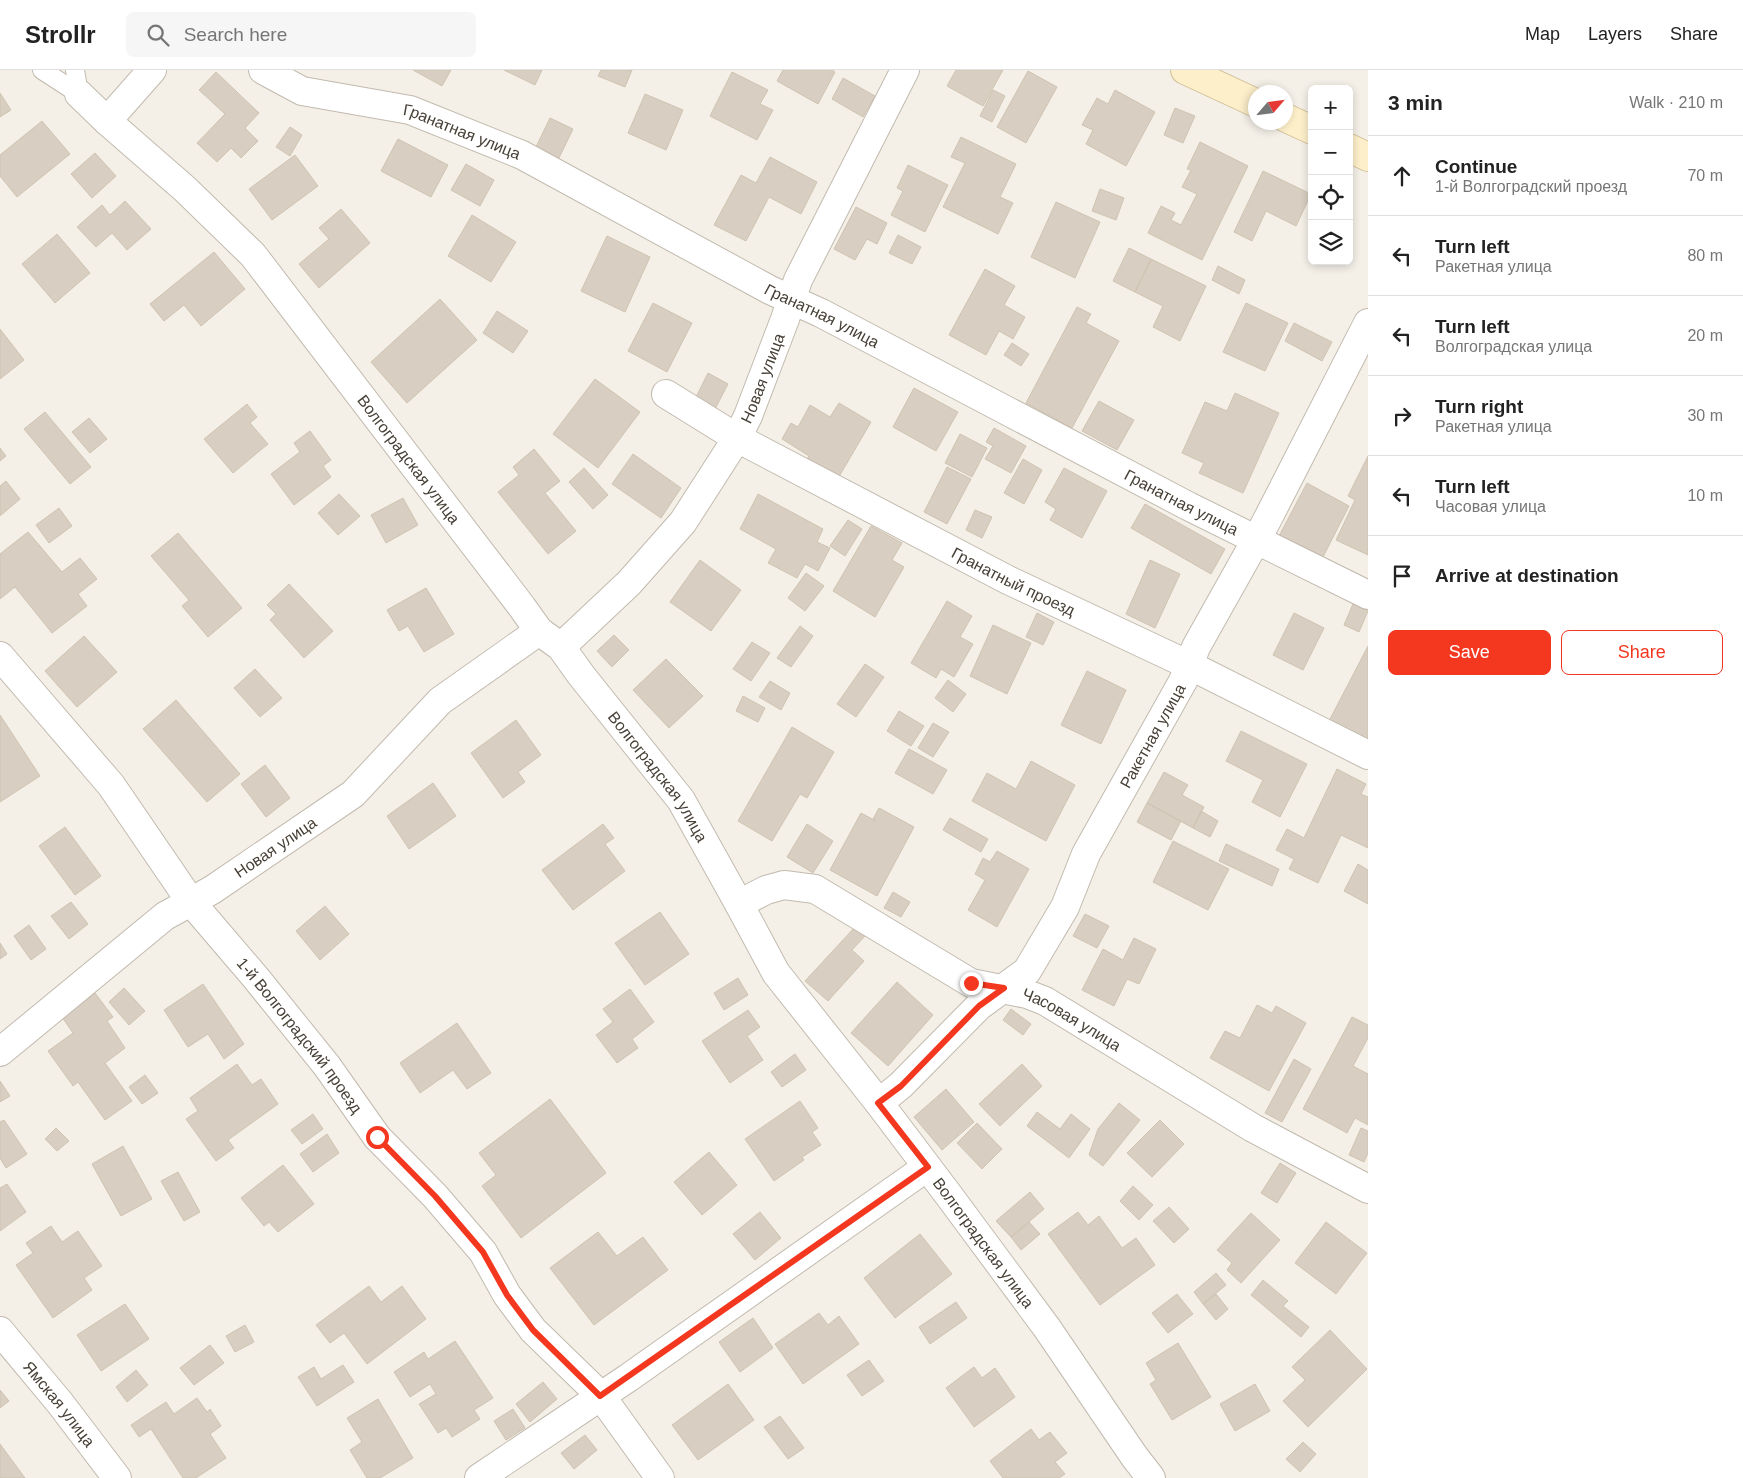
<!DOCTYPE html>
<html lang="en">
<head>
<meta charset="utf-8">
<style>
  body { margin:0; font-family:Helvetica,sans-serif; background:#f6f6f6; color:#222 }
  .controls { position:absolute; right:15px; top:15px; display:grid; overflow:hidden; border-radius:8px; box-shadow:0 2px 8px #0003 }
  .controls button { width:45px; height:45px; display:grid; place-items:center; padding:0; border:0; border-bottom:1px solid #e0e0e0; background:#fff; color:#222; font:25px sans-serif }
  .compass { position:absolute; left:1248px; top:15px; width:45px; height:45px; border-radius:50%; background:#fff; box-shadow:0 2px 8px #0003; rotate:62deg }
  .stop { position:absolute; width:15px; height:15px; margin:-11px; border:4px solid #f4371f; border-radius:50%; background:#fff }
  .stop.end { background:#f4371f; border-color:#fff; box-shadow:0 1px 5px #0008 }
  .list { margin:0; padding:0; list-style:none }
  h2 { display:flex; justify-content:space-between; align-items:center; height:65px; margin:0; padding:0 20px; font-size:21px }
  h2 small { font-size:16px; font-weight:400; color:#767676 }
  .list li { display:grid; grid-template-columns:32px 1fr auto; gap:15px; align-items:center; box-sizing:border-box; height:80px; padding:0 20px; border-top:1px solid #e0e0e0 }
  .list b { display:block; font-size:19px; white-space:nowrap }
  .list p { margin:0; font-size:16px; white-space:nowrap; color:#767676 }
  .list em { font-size:16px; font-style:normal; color:#767676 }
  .actions { display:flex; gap:10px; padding:15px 20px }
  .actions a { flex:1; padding:11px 0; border:1px solid #f4371f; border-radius:8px; text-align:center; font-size:18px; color:#f4371f }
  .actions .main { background:#f4371f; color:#fff }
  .icon { flex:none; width:28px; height:28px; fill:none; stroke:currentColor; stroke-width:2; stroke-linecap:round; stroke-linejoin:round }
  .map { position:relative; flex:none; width:1368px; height:1408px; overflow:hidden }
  header { display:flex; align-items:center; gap:30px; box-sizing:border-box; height:70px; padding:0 25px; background:#fff; border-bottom:1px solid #e0e0e0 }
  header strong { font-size:24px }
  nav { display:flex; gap:28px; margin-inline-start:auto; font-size:18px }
  .search { width:350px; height:45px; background:#f6f6f6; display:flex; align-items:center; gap:12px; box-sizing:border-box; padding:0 18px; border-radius:8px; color:#767676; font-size:19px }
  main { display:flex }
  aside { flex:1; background:#fff }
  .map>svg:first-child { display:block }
  .building { fill:#d8cec1; stroke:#d0c3b1 }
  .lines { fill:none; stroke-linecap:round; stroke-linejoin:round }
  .lane-casing { stroke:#c2baae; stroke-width:20 }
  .street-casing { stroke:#c2baae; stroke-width:30 }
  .secondary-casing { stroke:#d2c199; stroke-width:30 }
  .lane { stroke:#fff; stroke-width:18 }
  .street { stroke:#fff; stroke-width:28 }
  .secondary { stroke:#fdefc9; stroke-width:28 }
  .route { stroke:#f4371f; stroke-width:6 }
  .labels { text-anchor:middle; stroke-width:5; stroke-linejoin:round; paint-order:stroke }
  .street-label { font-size:16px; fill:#474037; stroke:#fff }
</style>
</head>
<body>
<header>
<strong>Strollr</strong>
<div class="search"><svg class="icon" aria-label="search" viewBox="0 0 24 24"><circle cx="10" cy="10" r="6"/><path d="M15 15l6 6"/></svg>Search here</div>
<nav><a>Map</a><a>Layers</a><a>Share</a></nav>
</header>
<main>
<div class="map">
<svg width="1368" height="1408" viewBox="0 0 1368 1408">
  <rect width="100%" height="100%" fill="#f4f0e8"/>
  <path class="building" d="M413 0H451L442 16Z
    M504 0H542L535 15Z
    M601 0H632L625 17 598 6Z
    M783 0H832L835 2 818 34 777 11Z
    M956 0H1003L983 36 947 16Z
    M1028 1 1057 17 1026 73 997 57Z
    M216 2 259 43 245 58 258 71 241 88 231 78 217 92 197 73 225 44 199 20Z
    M732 2 768 20 760 34 773 40 757 70 710 46Z
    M843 8 875 26 863 47 832 29Z
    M993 20 1005 26 992 52 980 46Z
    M1115 20 1155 42 1126 96 1086 74 1093 60 1082 55 1097 28 1108 34Z
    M0 23 11 40 0 47Z
    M645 24 683 40 666 80 628 63Z
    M1175 38 1195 46 1183 73 1164 65Z
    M550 48 573 59 558 90 535 79Z
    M42 51 70 84 17 127 0 106V85Z
    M290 57 302 65 290 86 276 77Z
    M961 67 1016 94 1000 127 1013 133 998 164 943 137 965 93 951 87Z
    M398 69 448 95 431 127 381 101Z
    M1200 72 1248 96 1202 190 1148 163 1161 136 1175 143 1171 150 1181 155 1197 124 1182 117 1191 100 1187 99Z
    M95 83 116 106 92 128 71 104Z
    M295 85 318 116 272 150 249 119Z
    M770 87 817 112 801 144 769 127 746 171 714 155 741 105 756 113Z
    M466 94 494 110 480 136 451 120Z
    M908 95 948 115 925 162 891 145 903 121 897 118Z
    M1263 101 1311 124 1296 156 1266 141 1252 171 1234 162Z
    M1100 119 1124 128 1116 150 1092 141Z
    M125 131 151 159 127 180 112 163 96 177 77 157 102 135 110 145Z
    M1056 132 1100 152 1075 208 1031 187Z
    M856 137 887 153 877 174 867 169 855 190 834 179Z
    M341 139 370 173 319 218 299 194 329 169 319 158Z
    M472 145 516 172 491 212 448 186Z
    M57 164 90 203 55 233 22 194Z
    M898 165 921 177 912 194 889 183Z
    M607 166 650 187 625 242 581 221Z
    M1129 178 1151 189 1135 222 1113 211Z
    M214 182 245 219 201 256 184 235 164 251 150 234Z
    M1151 189 1206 216 1180 271 1153 257 1163 236 1135 222Z
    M1218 196 1245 210 1239 224 1212 210Z
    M985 199 1015 216 1004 235 1025 247 1013 269 999 261 986 285 949 265Z
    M440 229 477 270 407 333 371 292Z
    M653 233 692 253 667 302 628 281Z
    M1246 233 1288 253 1265 301 1223 282Z
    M1077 237 1091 244 1086 253 1119 271 1072 358 1026 333Z
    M497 241 528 261 513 283 483 263Z
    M1294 253 1332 272 1322 291 1285 271Z
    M0 259 24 290 0 309Z
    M1012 273 1029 284 1021 296 1004 285Z
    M708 303 728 314 714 341 694 331Z
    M595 309 640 342 598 398 553 364Z
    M914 318 958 342 936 381 893 357Z
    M1235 323 1279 343 1243 423 1199 403 1204 393 1182 383 1205 332 1227 341Z
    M1099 331 1134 350 1117 380 1082 361Z
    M839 333 871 352 837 410 806 391 809 386 782 369 791 353 798 357 810 335 830 347Z
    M247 334 257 347 250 353 268 374 233 403 204 369Z
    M45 342 91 397 70 414 24 359Z
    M89 348 107 369 90 383 72 362Z
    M994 358 1026 376 1011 403 985 389 993 376 986 372Z
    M310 361 331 390 323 396 331 407 294 435 271 404 300 382 294 373Z
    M960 364 987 378 972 407 945 393Z
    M0 378 6 386 0 391Z
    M534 379 560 411 545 423 576 461 548 484 498 422 519 405 513 397Z
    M633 384 681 418 661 448 612 414Z
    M1368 386V485L1336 470 1355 430 1348 426Z
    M1023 389 1042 400 1024 434 1004 423Z
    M947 397 971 409 947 454 924 442Z
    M584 398 608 425 593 439 569 412Z
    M1064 398 1107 421 1082 468 1050 450 1056 439 1045 432Z
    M6 411 20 429 0 446V416Z
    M1307 413 1349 436 1322 489 1279 466Z
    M339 424 360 446 338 465 318 443Z
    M758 424 823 459 817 472 830 478 818 501 805 494 797 508 768 493 776 479 740 459Z
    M403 428 418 455 386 473 371 445Z
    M1145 434 1225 479 1211 504 1131 458Z
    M59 438 72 456 49 473 36 455Z
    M975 440 992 447 982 468 966 460Z
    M848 450 862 459 845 486 830 476Z
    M871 456 902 473 892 490 904 497 875 547 833 521Z
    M28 462 62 502 80 488 97 509 78 524 87 536 52 563 15 517 0 529V484Z
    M178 463 242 538 208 567 182 536 189 530 151 486Z
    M700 490 741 520 711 561 670 532Z
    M1150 490 1180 504 1155 558 1126 544Z
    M806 503 824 516 805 541 788 528Z
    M289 514 333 561 304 588 270 550 276 544 267 535Z
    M426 518 454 564 424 582 408 556 399 561 387 540Z
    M947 531 972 546 960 567 973 574 954 607 941 599 936 608 911 593Z
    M1353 534 1368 541 1359 562 1344 555Z
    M1037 543 1054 552 1043 575 1026 567Z
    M1294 543 1324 558 1303 600 1273 585Z
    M993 555 1031 573 1007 624 970 606Z
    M800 556 813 566 791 597 777 588Z
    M614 565 629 580 612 597 597 581Z
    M84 566 117 602 77 637 45 601Z
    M752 572 770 583 751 611 733 599Z
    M1368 576V671L1329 651Z
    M666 589 703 626 669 658 633 620Z
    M865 594 884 607 856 647 837 634Z
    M255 599 282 628 260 647 234 618Z
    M1087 601 1126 620 1101 674 1061 655Z
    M948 610 966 624 953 642 935 628Z
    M770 611 790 623 781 640 759 627Z
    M743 626 765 638 758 652 736 641Z
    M176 630 240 704 207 732 143 659Z
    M899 641 924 656 911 676 887 661Z
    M0 645 40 706 0 732Z
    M516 650 541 685 518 702 525 712 503 728 471 683Z
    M933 653 949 662 933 687 918 678Z
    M792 657 834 682 807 728 800 724 772 771 738 751Z
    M1241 661 1307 694 1280 747 1252 732 1263 710 1226 691Z
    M909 679 947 700 933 724 895 703Z
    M1031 691 1075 715 1046 771 972 731 987 703 1016 719Z
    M265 695 290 728 266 747 241 714Z
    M1337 699 1366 714 1361 724 1368 727V778L1341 765 1318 813 1289 799 1294 789 1276 780 1287 759 1304 768Z
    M1164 702 1188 715 1182 725 1204 737 1193 758 1147 733Z
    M433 713 456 746 409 779 387 746Z
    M1147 733 1181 751 1171 770 1137 752Z
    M879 738 914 757 877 826 830 800 861 743 876 751 873 749Z
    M1201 741 1218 751 1210 767 1193 758Z
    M950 748 988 769 981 782 943 760Z
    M603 754 614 768 605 774 625 801 573 840 542 800Z
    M807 754 833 771 813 803 787 787Z
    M65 757 101 806 75 825 39 776Z
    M1173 771 1229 799 1208 840 1153 812Z
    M1226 774 1279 799 1272 816 1219 791Z
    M997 781 1029 799 997 857 968 840 985 810 975 804 983 788 990 792Z
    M1358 794 1368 800V834L1344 821Z
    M893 822 910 832 901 847 884 838Z
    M71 832 88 854 69 869 51 846Z
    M325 836 349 864 320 890 296 861Z
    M660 842 689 884 645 915 615 873Z
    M1085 844 1109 856 1097 878 1073 866Z
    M29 855 46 879 31 890 14 866Z
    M855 857 865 866 852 880 864 891 828 931 805 911Z
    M1134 868 1156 879 1139 914 1127 909 1114 936 1082 920 1103 879 1123 890Z
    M0 873 7 884 0 889Z
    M738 908 748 925 724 940 714 923Z
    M897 912 933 945 888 996 851 963Z
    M203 914 244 974 224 989 208 964 188 977 164 940Z
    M124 918 145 941 129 955 109 932Z
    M630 919 654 952 632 969 638 978 617 993 596 965 613 952 603 939Z
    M95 923 113 947 107 951 125 978 105 993 132 1031 105 1050 78 1012 73 1016 48 981 73 963 62 947Z
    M1257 935 1272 943 1276 936 1306 953 1269 1021 1210 988 1225 961 1240 968Z
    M1011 939 1031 954 1023 965 1003 950Z
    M748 940 760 957 747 966 763 990 730 1013 702 971Z
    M1352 947 1368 955V968L1353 996 1368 1004V1055L1355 1048 1347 1063 1303 1039Z
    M457 953 491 1003 467 1019 453 1000 420 1023 400 993Z
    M795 984 806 1000 782 1017 771 1002Z
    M1294 989 1311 999 1282 1052 1265 1043Z
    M237 994 252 1015 261 1009 278 1034 228 1070 234 1078 216 1091 186 1049 198 1041 190 1028Z
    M1022 994 1042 1016 1000 1056 979 1034Z
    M145 1005 158 1023 142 1034 129 1017Z
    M0 1011 10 1026 0 1032Z
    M946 1019 974 1052 942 1080 914 1047Z
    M550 1029 606 1103 521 1168 482 1116 496 1105 479 1083Z
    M800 1031 818 1058 812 1062 821 1075 802 1087 804 1090 774 1111 745 1069Z
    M1119 1033 1140 1050 1103 1096 1089 1085 1098 1059Z
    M1037 1042 1060 1059 1071 1044 1090 1059 1069 1088 1027 1056Z
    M313 1044 323 1059 302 1074 291 1060Z
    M4 1050 27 1084 6 1098 0 1088V1052Z
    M1160 1050 1184 1074 1152 1107 1127 1083Z
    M977 1053 1002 1079 982 1099 957 1073Z
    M56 1058 69 1071 57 1081 45 1069Z
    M1361 1058 1368 1061V1083L1364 1092 1349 1085Z
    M327 1064 339 1083 313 1102 300 1084Z
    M123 1076 152 1129 121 1146 92 1094Z
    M709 1082 737 1115 702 1145 674 1112Z
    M1280 1093 1296 1103 1277 1133 1261 1123Z
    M283 1095 314 1134 278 1162 269 1152 264 1156 241 1128Z
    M178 1102 200 1142 184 1151 161 1111Z
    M7 1114 26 1142 0 1161V1118Z
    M1133 1116 1153 1135 1139 1150 1120 1131Z
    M1030 1122 1044 1139 1011 1167 996 1151Z
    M1169 1137 1189 1159 1174 1173 1153 1151Z
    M760 1142 781 1168 755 1190 733 1164Z
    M1078 1142 1088 1155 1099 1146 1122 1178 1136 1168 1155 1195 1100 1235 1048 1164Z
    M1251 1143 1280 1170 1241 1213 1227 1200 1232 1193 1217 1180Z
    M1029 1152 1040 1164 1021 1180 1011 1167Z
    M1326 1152 1367 1183 1336 1224 1295 1193Z
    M51 1156 62 1172 78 1161 102 1196 84 1208 92 1220 53 1248 16 1195 33 1183 26 1173Z
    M598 1162 617 1186 643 1167 668 1200 594 1255 550 1198Z
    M920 1164 952 1204 895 1248 864 1208Z
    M1216 1203 1226 1215 1203 1234 1194 1222Z
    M1263 1210 1288 1231 1283 1236 1309 1257 1301 1267 1251 1225Z
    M369 1216 381 1232 402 1216 426 1249 367 1294 344 1263 330 1273 316 1255Z
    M1177 1224 1193 1244 1168 1263 1152 1243Z
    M1216 1224 1228 1239 1216 1250 1203 1234Z
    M956 1232 967 1248 930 1274 919 1257Z
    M125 1234 149 1269 101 1301 77 1265Z
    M819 1243 828 1255 839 1246 859 1274 803 1314 775 1274Z
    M753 1248 773 1278 740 1302 719 1272Z
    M245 1255 254 1272 235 1282 226 1266Z
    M1330 1260 1367 1299 1308 1357 1283 1331 1305 1310 1292 1297Z
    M455 1271 493 1328 474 1340 480 1349 452 1367 446 1358 438 1363 419 1334 436 1324 430 1314 410 1327 394 1302 424 1282 428 1289Z
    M1178 1273 1211 1327 1172 1350 1150 1314 1156 1310 1146 1293Z
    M210 1275 224 1293 194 1315 180 1298Z
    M869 1290 884 1311 862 1326 847 1305Z
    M343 1295 354 1312 317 1336 298 1307 314 1297 321 1309Z
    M974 1297 982 1308 995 1298 1015 1327 974 1357 946 1318Z
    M136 1300 148 1315 127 1332 116 1317Z
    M543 1312 557 1329 530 1352 516 1334Z
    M728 1314 754 1350 698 1390 672 1355Z
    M1255 1314 1270 1341 1235 1361 1220 1334Z
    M0 1320 9 1331 0 1338Z
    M197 1328 207 1342 210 1339 221 1356 210 1364 226 1388 196 1408H183L151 1359 139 1367 131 1355 166 1332 174 1344Z
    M378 1329 413 1388 380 1408H367L350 1380 362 1372 347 1348Z
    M513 1339 525 1358 506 1370 494 1351Z
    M780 1346 804 1378 788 1389 764 1357Z
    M1031 1359 1039 1370 1050 1362 1067 1383 1055 1392 1065 1404 1059 1408H1003L990 1391Z
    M585 1365 597 1380 574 1399 561 1383Z
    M1303 1372 1316 1384 1300 1402 1286 1389Z
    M0 1374 25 1408H0Z"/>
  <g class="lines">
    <defs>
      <path id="lane" d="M42 0 79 24
        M75 0 79 24"/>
      <g id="street">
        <path id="s1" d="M263 0 302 21 410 40 522 85 770 220 821 243 1188 436 1368 525"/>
        <path id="s2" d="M79 24 107 51 185 119 253 185 522 537 539 561 561 577 581 605 681 730 739 834 776 903 879 1033 950 1127 1047 1258 1134 1386 1151 1408"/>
        <path d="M107 51 152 0"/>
        <path id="s3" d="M666 324 737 368 1008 510 1189 595 1368 685"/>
        <path id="s4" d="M561 577 629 513 683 452 737 368 748 346 785 249 798 210 905 0"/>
        <path id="s5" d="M0 586 111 715 191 832 256 908 327 996 377 1067 435 1126 483 1182 507 1225 533 1260 601 1326 660 1408"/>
        <path id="s6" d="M739 834 766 820 784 815 815 819 971 913 1027 924 1045 931 1253 1058 1368 1119"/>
        <path id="s7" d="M0 982 165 846 212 820 353 724 440 631 539 561"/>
        <path id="s8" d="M879 1033 901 1015 979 936 1027 901 1065 837 1086 784 1183 611 1196 577 1265 454 1368 253"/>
        <path id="s9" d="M0 1261 60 1333 117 1408"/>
        <path d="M479 1408 628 1308 927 1097"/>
      </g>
      <path id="secondary" d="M1185 0 1256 33
        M1286 48 1312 60
        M1349 78 1368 87"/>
    </defs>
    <use href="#lane" class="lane-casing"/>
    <use href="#street" class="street-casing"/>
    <use href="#secondary" class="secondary-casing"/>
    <use href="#lane" class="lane"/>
    <use href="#street" class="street"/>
    <use href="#secondary" class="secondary"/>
  </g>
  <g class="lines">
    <path class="route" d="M377 1067 435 1126 483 1182 507 1225 533 1260 600 1326 928 1097 878 1033 901 1016 979 936 1004 918 971 913"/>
  </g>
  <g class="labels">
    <g class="street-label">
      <text dy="6" stroke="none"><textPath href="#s1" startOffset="210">Гранатная улица</textPath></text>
      <text dy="6" stroke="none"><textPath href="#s1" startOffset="615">Гранатная улица</textPath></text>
      <text dy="6" stroke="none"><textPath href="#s4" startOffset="340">Новая улица</textPath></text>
      <text dy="6" stroke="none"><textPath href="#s2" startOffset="494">Волгоградская улица</textPath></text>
      <text dy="6" stroke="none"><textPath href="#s1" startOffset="1020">Гранатная улица</textPath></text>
      <text dy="6" stroke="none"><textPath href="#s3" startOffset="395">Гранатный проезд</textPath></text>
      <text dy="6" stroke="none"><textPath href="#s8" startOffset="466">Ракетная улица</textPath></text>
      <text dy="6" stroke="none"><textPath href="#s2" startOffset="899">Волгоградская улица</textPath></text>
      <text dy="6" stroke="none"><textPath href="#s7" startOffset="344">Новая улица</textPath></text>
      <text dy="6" stroke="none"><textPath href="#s6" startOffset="371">Часовая улица</textPath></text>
      <text dy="6" stroke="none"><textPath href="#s5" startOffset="484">1-й Волгоградский проезд</textPath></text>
      <text dy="6" stroke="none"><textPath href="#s2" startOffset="1469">Волгоградская улица</textPath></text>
      <text dy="6" stroke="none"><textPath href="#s9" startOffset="94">Ямская улица</textPath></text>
    </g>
  </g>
</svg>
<div class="controls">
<button>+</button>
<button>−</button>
<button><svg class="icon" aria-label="locate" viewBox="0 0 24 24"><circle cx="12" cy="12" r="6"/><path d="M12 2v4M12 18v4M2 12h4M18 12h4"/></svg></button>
<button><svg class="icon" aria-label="layers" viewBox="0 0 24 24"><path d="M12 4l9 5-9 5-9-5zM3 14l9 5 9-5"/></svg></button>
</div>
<svg class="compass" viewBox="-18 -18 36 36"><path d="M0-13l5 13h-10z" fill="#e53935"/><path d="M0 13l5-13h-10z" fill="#767676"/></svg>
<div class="stop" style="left:377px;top:1067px"></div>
<div class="stop end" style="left:971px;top:913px"></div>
</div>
<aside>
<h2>3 min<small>Walk · 210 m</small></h2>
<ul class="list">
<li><svg class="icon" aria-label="ahead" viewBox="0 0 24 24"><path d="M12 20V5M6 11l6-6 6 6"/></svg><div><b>Continue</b><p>1-й Волгоградский проезд</p></div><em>70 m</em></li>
<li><svg class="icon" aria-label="left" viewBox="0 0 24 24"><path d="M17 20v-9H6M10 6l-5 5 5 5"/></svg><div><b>Turn left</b><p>Ракетная улица</p></div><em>80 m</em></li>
<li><svg class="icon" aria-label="left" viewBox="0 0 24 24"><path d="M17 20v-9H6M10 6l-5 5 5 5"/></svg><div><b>Turn left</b><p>Волгоградская улица</p></div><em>20 m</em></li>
<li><svg class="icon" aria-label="right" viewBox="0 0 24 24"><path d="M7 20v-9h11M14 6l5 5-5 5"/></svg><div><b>Turn right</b><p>Ракетная улица</p></div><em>30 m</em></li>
<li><svg class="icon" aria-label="left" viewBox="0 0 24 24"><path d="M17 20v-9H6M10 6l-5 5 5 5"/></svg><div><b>Turn left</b><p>Часовая улица</p></div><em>10 m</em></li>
<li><svg class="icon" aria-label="arrive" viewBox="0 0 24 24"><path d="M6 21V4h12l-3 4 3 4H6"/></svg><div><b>Arrive at destination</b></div></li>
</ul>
<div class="actions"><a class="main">Save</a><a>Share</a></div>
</aside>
</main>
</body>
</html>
